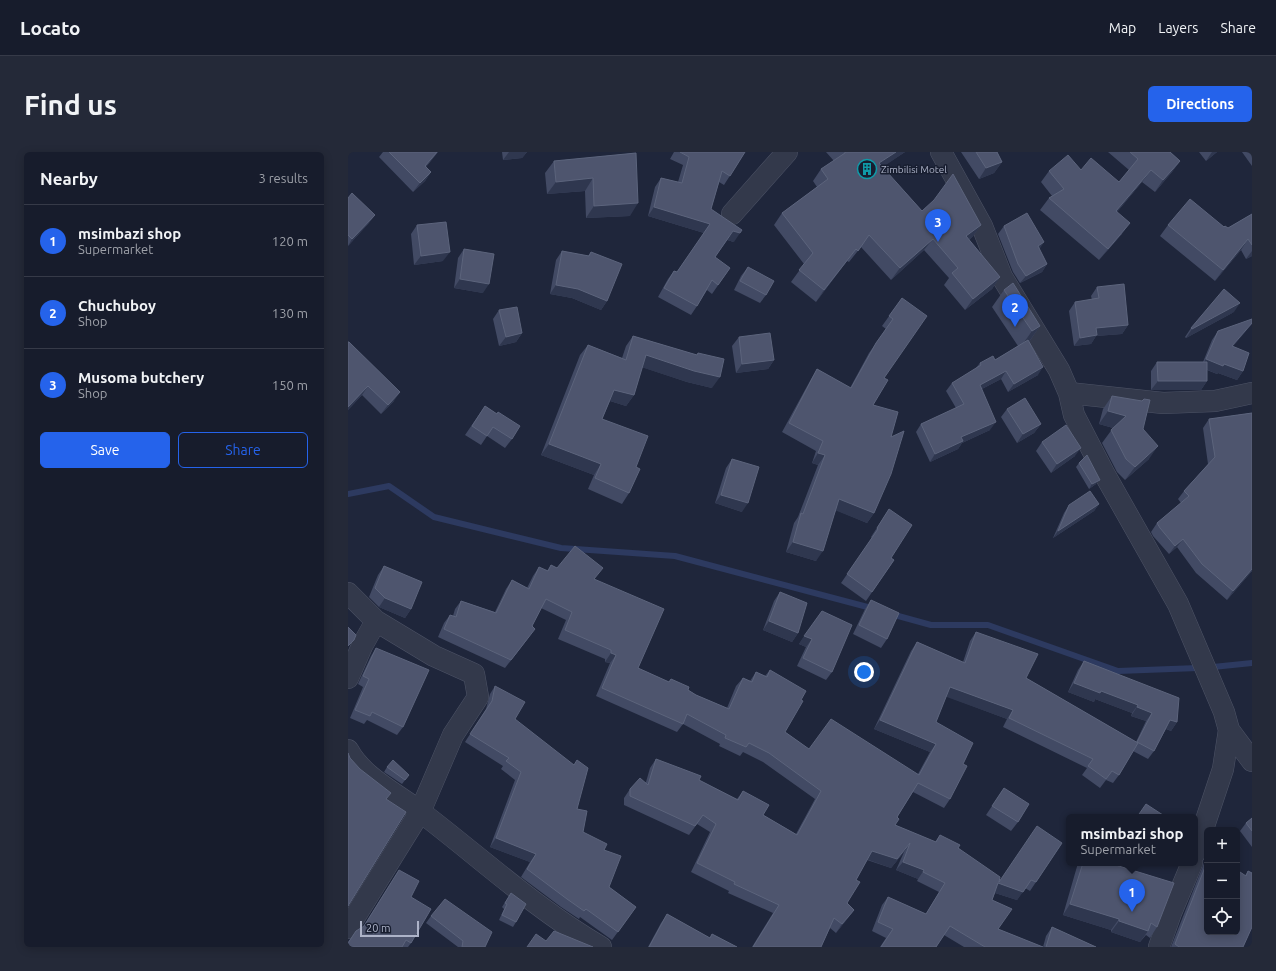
<!DOCTYPE html>
<html lang="en">
<head>
<meta charset="utf-8">
<style>
  body { margin:0; font-family:Ubuntu,sans-serif; background:#242938; color:#f1f3f6 }
  .controls { position:absolute; right:12px; bottom:12px; display:grid; overflow:hidden; border-radius:6px; box-shadow:0 2px 10px #0003 }
  .controls button { width:36px; height:36px; display:grid; place-items:center; padding:0; border:0; border-bottom:1px solid #363a48; background:#171c2c; color:#f1f3f6; font:20px sans-serif }
  .scale { position:absolute; left:12px; bottom:10px; width:59px; box-sizing:border-box; padding-left:4px; border:2px solid #adb3c8; border-top:0; font-size:11px; line-height:14px; white-space:nowrap; color:#adb3c8; -webkit-text-stroke:3px #181e30; paint-order:stroke }
  .you { position:absolute; left:516px; top:520px; width:14px; height:14px; margin:-10px; border:3px solid #fff; border-radius:50%; background:#1a73e8; box-shadow:0 0 0 6px #1a73e833 }
  .badge { display:grid; place-items:center; width:26px; height:26px; border-radius:50%; background:#2563eb; color:#fff; font-size:13px; font-weight:700 }
  .pin { position:absolute; translate:-50% -33px; filter:drop-shadow(0 1px 2px #0008) }
  .pin::after { content:''; position:absolute; top:21px; width:14px; height:12px; background:inherit; clip-path:polygon(0 0,100% 0,50% 100%) }
  .popup { position:absolute; left:718px; top:662px; width:132px; height:52px; box-sizing:border-box; display:grid; place-content:center; border-radius:6px; background:#171c2c; filter:drop-shadow(0 1px 3px #0005); font-size:13px; white-space:nowrap; color:#9ea1a9 }
  .popup b { font-size:15px; color:#f1f3f6 }
  .popup::after { content:''; position:absolute; left:50%; top:100%; margin-left:-8px; border:8px solid transparent; border-top-color:#171c2c }
  .list { margin:0; padding:0; list-style:none }
  h2 { display:flex; justify-content:space-between; align-items:center; height:52px; margin:0; padding:0 16px; font-size:17px }
  h2 small { font-size:13px; font-weight:400; color:#9ea1a9 }
  .list li { display:grid; grid-template-columns:26px 1fr auto; gap:12px; align-items:center; box-sizing:border-box; height:72px; padding:0 16px; border-top:1px solid #363a48 }
  .list b { display:block; font-size:15px; white-space:nowrap }
  .list p { margin:0; font-size:13px; white-space:nowrap; color:#9ea1a9 }
  .list em { font-size:13px; font-style:normal; color:#9ea1a9 }
  .actions { display:flex; gap:8px; padding:12px 16px }
  .actions a { flex:1; padding:9px 0; border:1px solid #2563eb; border-radius:6px; text-align:center; font-size:14px; color:#2563eb }
  .actions .main { background:#2563eb; color:#fff }
  .icon { flex:none; width:22px; height:22px; fill:none; stroke:currentColor; stroke-width:2; stroke-linecap:round; stroke-linejoin:round }
  .map { position:relative; flex:none; width:904px; height:795px; overflow:hidden; border-radius:6px }
  header { display:flex; align-items:center; gap:24px; box-sizing:border-box; height:56px; padding:0 20px; background:#171c2c; border-bottom:1px solid #363a48 }
  header strong { font-size:19px }
  nav { display:flex; gap:22px; margin-inline-start:auto; font-size:14px }
  .intro { display:flex; align-items:center; justify-content:space-between; box-sizing:border-box; height:96px; padding:0 24px }
  h1 { margin:0; font-size:28px }
  .button { padding:10px 18px; border-radius:6px; background:#2563eb; color:#fff; font-size:14px; font-weight:700 }
  main { display:flex; gap:24px; padding:0 24px }
  aside { flex:1; background:#171c2c; border-radius:6px; box-shadow:0 2px 10px #0003 }
  .map>svg:first-child { display:block }
  .lines { fill:none; stroke-linecap:round; stroke-linejoin:round }
  .stream { stroke:#2d3a60; stroke-width:6 }
  .street-casing { stroke:#4d5366; stroke-width:22 }
  .street { stroke:#33394b; stroke-width:21 }
  .wall { fill:#424a64 }
  .shaded-wall { fill:#2f374f }
  .building { fill:#4e556e; stroke:#5c647c }
  .labels { text-anchor:middle; stroke-width:3; stroke-linejoin:round; paint-order:stroke }
  .poi-label { font-size:10px; fill:#adb3c8; stroke:#181e30; text-anchor:start }
</style>
</head>
<body>
<header>
<strong>Locato</strong>
<nav><a>Map</a><a>Layers</a><a>Share</a></nav>
</header>
<div class="intro"><h1>Find us</h1><a class="button">Directions</a></div>
<main>
<aside>
<h2>Nearby<small>3 results</small></h2>
<ul class="list">
<li><span class="badge">1</span><div><b>msimbazi shop</b><p>Supermarket</p></div><em>120 m</em></li>
<li><span class="badge">2</span><div><b>Chuchuboy</b><p>Shop</p></div><em>130 m</em></li>
<li><span class="badge">3</span><div><b>Musoma butchery</b><p>Shop</p></div><em>150 m</em></li>
</ul>
<div class="actions"><a class="main">Save</a><a>Share</a></div>
</aside>
<div class="map">
<svg width="904" height="795" viewBox="0 0 904 795">
  <rect width="100%" height="100%" fill="#1f263b"/>
  <g class="lines">
    <path class="stream" d="M0 342 41 334 86 365 213 396 327 404 527 457
      M543 462 583 473H640L770 519 850 516
      M865 515 904 511"/>
    <defs>
      <path id="street" d="M593 0 634 74 654 125 711 218 721 241 726 263 757 323 830 452 876 560 881 578 875 617 847 701
        M384 62 439 0
        M721 241 815 251 867 249 904 241
        M0 441 28 469 86 504 126 522 130 545 105 583 72 660 0 776
        M0 526 14 494 28 469
        M881 578 904 609
        M0 598C15 626 50 642 74 661 133 706 189 758 253 795
        M811 795 823 761 844 711"/>
    </defs>
    <use href="#street" class="street-casing"/>
    <use href="#street" class="street"/>
  </g>
  <path class="wall" d="M35 0H90L78 15 83 20 77 29 65 40 31 5Z
    M154 0H179L174 6 155 8Z
    M326 0H397L376 33 371 30 363 57 386 90 379 88 367 105 382 116 364 142 359 138 349 154 343 163 310 145 320 127 326 119 329 120 356 81 300 64 307 35 313 26 330 30 335 13 322 7Z
    M478 0H557L534 15 574 59 633 73 625 84 621 88 652 125 644 137 617 158 596 133 601 126 576 98 543 128 513 95 501 110 499 109 468 150 443 130 456 112 426 73 434 61 469 35 465 29 473 17 486 9Z
    M613 0H649L654 10 646 21 631 27Z
    M760 0H822L832 9 824 20 807 40 794 30 769 60 774 82 751 108 692 58 701 46 704 44 693 30 701 19 733 18 771 30 781 18Z
    M851 0H869L858 9Z
    M894 0H904V14Z
    M288 1 282 64 238 66 237 39 199 42 197 21 206 9Z
    M0 46 27 63 20 72 0 94Z
    M904 62V104L898 107 893 98 867 129 812 84 820 73 876 75 880 76Z
    M69 73 95 109 66 113 63 82Z
    M656 74 691 97 699 112 694 120 672 131 665 120 650 82Z
    M116 97 135 141 106 136 110 106Z
    M214 99 240 104 243 100 259 149 253 158 224 146 202 142 208 108Z
    M400 115 418 143 412 151 386 138 393 124Z
    M749 135 780 173 774 182 748 184 743 192 726 194 721 159 727 150 744 148 743 144Z
    M656 138 692 174 681 190 690 223 660 240 653 227 634 237 642 278 614 291 610 297 582 310 568 280 573 272 608 256 598 239 604 231 627 217 632 211 647 208 670 194 644 155Z
    M554 146 536 226 525 253 543 285 526 361 519 371 488 358 468 409 438 400 446 371 450 365 470 313 464 311 468 299 434 280 463 227 469 217 502 236 521 201 538 177 534 174Z
    M151 158 174 181 168 190 151 194 145 167Z
    M886 160 838 186 837 185 843 176Z
    M870 179 885 195 895 219 889 228 870 221 869 222 859 218V229L853 238H803V219L809 210H855L864 188Z
    M285 184 349 203 350 201 364 236 339 230 294 215 286 243 278 254 262 249 254 267 288 315 281 341 274 352 240 337 246 323 193 303 232 203 240 193 274 206 278 194Z
    M391 185 426 208 420 217 388 221 384 194Z
    M0 190 46 249 33 262 14 243 0 258Z
    M764 244 795 277 801 307 777 328 769 320 754 291 765 276 751 272 755 257Z
    M137 254 149 262 164 287 157 296 139 284 133 293 117 283Z
    M659 257 693 272 686 281 669 291 653 265Z
    M904 261V419L879 448 848 421 829 395 821 402 805 384 803 380 809 371 833 351 830 347 836 339 860 312 855 276 861 267Z
    M694 290 727 304 703 321 688 299Z
    M384 307 394 360 367 351 378 316Z
    M731 311 748 332 741 337 728 315Z
    M751 352 746 359 705 386 716 361 721 353Z
    M541 357 543 406 546 408 518 449 493 431 524 386 523 385Z
    M203 413 209 416 247 428 290 516 321 530 323 527 348 543 379 556 388 534 395 526 402 529 408 520 417 524 422 518 437 580 461 597 570 622 582 600 526 577 563 499 569 490 615 510 622 489 628 480 678 526 788 590 798 569 783 564 784 561 747 547 746 550 720 540 730 518 736 509 829 570 823 579 818 577 806 599 800 607 785 599 771 623 765 631 758 628 752 636 734 623 739 616 655 575 659 567 598 544 588 570 615 612 602 647 596 656 565 640 549 665 547 673 587 690 592 683 610 696 651 729 714 691 682 739 677 736 669 748 647 741 644 748 650 777 695 795 698 784 704 775 748 795H616L596 783 588 795H532L538 786 524 779 534 753 540 745 578 762 591 740 569 729 570 727 548 718 556 700 543 716 519 708 508 728 499 751 506 758 500 766 488 781 482 776 473 795H404L425 761 380 741 381 739 343 720 362 680 349 672 341 683 276 653V646L282 637 298 630 302 616 308 607 389 647 395 639 415 663 448 682 467 647 415 610 395 600 392 604 371 594 372 592 335 572 329 580 248 544 262 511 257 510V507L210 487 218 468 193 456 184 474 181 485 157 516 90 485 96 471 102 463 105 464 107 457 113 449 147 460 158 437 164 428 179 436 185 424 191 415 199 419Z
    M36 414 63 457 57 466 31 455 21 445 30 423Z
    M432 440 450 481 444 490 415 478 426 449Z
    M523 448 539 487 533 496 505 482 517 457Z
    M474 459 484 520 478 528 449 514 458 495 451 492Z
    M28 496 55 575 49 583 19 568 16 572 2 566 15 535 10 532 23 504Z
    M147 534 167 567 229 657 235 680 256 698 261 735 288 755 264 788 232 765 231 767 213 755 173 725 182 710 142 695 167 628 153 617 155 614 117 590 138 557 142 542Z
    M39 615 61 623 54 632 36 620Z
    M656 636 670 670 663 679 638 663Z
    M904 666V695L892 679 898 671Z
    M859 706V780L900 719 895 795H823L856 711Z
    M730 711H761L809 775 802 786 798 783 792 790 763 780V778L715 763Z
    M51 718 63 745V791L60 795H0V790L2 788 8 779 15 775Z
    M163 741 168 770 165 775 151 768 156 757 154 755Z
    M319 762 362 786 364 782 389 795H300L313 771Z
    M83 764 137 795H110L78 771Z"/>
  <path class="shaded-wall" d="M89 0 83 8 71 23 77 14Z
    M161 0H179L174 6 155 8Z
    M548 0H557L523 23 531 11Z
    M864 0H869L858 9Z
    M832 9 824 20 807 40 815 28Z
    M654 10 646 21 631 27 638 16Z
    M803 18 794 30 760 71 768 59Z
    M83 20 77 29 65 40 72 31Z
    M245 26 237 39 199 42 208 30Z
    M290 51 282 64 238 66 246 54Z
    M306 55 362 72 356 81 300 64Z
    M27 63 20 72 0 94 4 87Z
    M782 71 774 82 751 108 760 97Z
    M633 73 625 84 610 96 618 84Z
    M385 79 392 81 386 90 379 88Z
    M585 87 576 98 543 128 552 116Z
    M900 87 893 98 867 129 875 118Z
    M696 90 691 98 690 94Z
    M508 97 499 109 468 150 476 138Z
    M904 99V104L898 107Z
    M102 100 95 109 66 113 73 104Z
    M699 112 694 120 672 131 678 124Z
    M652 125 644 137 617 158 625 147Z
    M112 127 141 132 135 141 106 136Z
    M208 133 230 137 259 149 253 158 224 146 202 142Z
    M892 151 886 160 838 186 844 177Z
    M904 171V172L878 203 884 194Z
    M780 173 774 182 748 184 743 192 726 194 732 186 748 176Z
    M692 174 680 191 672 196 684 179Z
    M174 181 168 190 151 194 158 185Z
    M298 203 372 225 364 236 339 230 290 214Z
    M858 207 876 212 895 219 889 228 870 221 869 222 853 215Z
    M426 208 420 217 388 221 394 212Z
    M695 215 690 223 660 240 666 232Z
    M658 219 653 227 626 241 632 233Z
    M810 229H859L853 238H803Z
    M20 234 14 243 0 258V255Z
    M266 238 286 243 278 254 259 248Z
    M52 240 46 249 33 262 40 253Z
    M760 259 778 264 769 277 751 272Z
    M648 270 642 278 614 291 610 297 582 310 587 302 613 285Z
    M693 272 686 281 669 291 675 282Z
    M201 292 253 312 246 323 193 303Z
    M810 294 801 307 777 328 787 315Z
    M733 296 727 304 703 321 709 312Z
    M470 301 477 303 470 313 464 311Z
    M752 328 748 332 741 337 744 332Z
    M373 343 400 351 394 360 367 351Z
    M491 347 526 361 519 371 484 357Z
    M751 352 746 359 705 386 710 379Z
    M835 387 829 395 821 402 827 394Z
    M445 390 475 399 468 409 438 400Z
    M904 417V419L879 448 885 439Z
    M37 446 63 457 57 466 31 455Z
    M421 469 450 481 444 490 415 478Z
    M456 484 464 487 458 495 451 492Z
    M263 501 268 503 262 511 257 510Z
    M726 531 753 539 790 553 784 561 747 547 746 550 720 540Z
    M602 535 665 558 659 567 596 544Z
    M789 555 804 561 798 569 783 564Z
    M532 568 588 592 582 600 526 577Z
    M822 568 829 570 823 579 817 576Z
    M148 686 188 702 182 710 142 695Z
    M562 691 556 700 543 716 518 707 524 699Z
    M555 710 576 718 570 727 548 718Z
    M650 731 675 740 669 748 644 740Z
    M722 752 771 767 763 778 715 763Z
    M506 758 500 766 488 781 494 772Z
    M771 769 800 779 792 790 763 780Z"/>
  <path class="building" d="M41 0H89L77 14 83 20 72 31Z
    M332 0H397L382 24 374 19 363 57 394 78 392 81 385 79 367 105 382 116 370 133 364 128 349 154 316 136 326 119 329 120 362 72 306 55 313 26 334 31 341 5Z
    M497 0H548L531 11 574 59 586 48 605 22 633 73 618 84 652 125 625 147 604 121 610 116 585 87 552 116 521 83 510 99 508 97 476 138 451 118 465 101 434 61 480 27 473 17 497 1Z
    M628 0H649L654 10 638 16Z
    M782 0H822L832 9 815 28 803 18 768 59 782 71 760 97 701 46 716 37 701 19 720 3 733 18 743 6 771 30 790 7Z
    M288 1 290 51 246 54 245 26 208 30 206 9Z
    M4 41 27 63 4 87 0 83V46Z
    M842 47 876 75 877 74 880 76 904 62V93L900 87 875 118 820 73Z
    M679 61 696 90 690 94 699 112 678 124 670 112 656 74Z
    M98 70 102 100 73 104 69 73Z
    M116 97 146 102 141 132 112 127Z
    M214 99 241 104 243 100 274 112 259 149 230 137 208 133Z
    M400 115 426 129 418 143 392 129Z
    M665 131 692 174 684 179 656 138Z
    M776 132 780 173 748 176 749 183 732 186 727 150 751 146 749 135Z
    M876 137 892 151 844 177 843 176Z
    M554 146 579 164 536 226 540 228 525 253 550 260 543 285 556 279 543 322 526 361 491 347 475 399 445 390 453 361 455 362 477 303 470 301 475 289 441 271 469 217 503 236 528 191 545 167 541 164Z
    M169 155 174 181 158 185 151 158Z
    M904 167V171L884 194 901 201 895 219 876 212 875 214 858 207 870 179Z
    M422 181 426 208 394 212 391 185Z
    M285 184 349 203 350 201 376 207 372 225 346 219 298 203 286 243 266 238 254 267 300 284 288 315 292 317 281 341 247 326 253 312 201 292 240 193 278 208Z
    M680 188 695 215 666 232 658 219 632 233 648 270 613 285 615 289 587 302 573 272 616 252 604 231 633 213 632 211 645 204 647 208Z
    M0 190H1L52 240 40 253 20 234 0 255Z
    M809 210H859V229H810Z
    M764 244 794 249 796 247 802 248 795 277 810 294 787 315 778 307 763 278 778 264 760 259Z
    M677 246 693 272 675 282 659 257Z
    M137 254 149 262 150 260 172 274 164 287 145 275 139 284 124 274Z
    M904 261V417L885 439 854 412 835 387 827 394 812 376 809 371 841 344 836 339 867 305 861 267Z
    M718 273 733 296 709 312 694 290Z
    M739 303 752 328 744 332 731 311Z
    M384 307 411 315 400 351 373 343Z
    M742 339 751 352 710 379 721 353Z
    M541 357 564 373 543 406 546 408 524 440 499 422 530 377 529 376Z
    M227 394 255 416 246 427 316 457 290 516 321 530 323 527 341 535 340 538 348 543 381 557 395 526 404 530 408 520 419 525 422 518 458 539 453 548 455 549 437 580 461 597 483 567 571 623 588 592 532 568 569 490 617 511 628 480 690 502 678 526 790 591 771 623 764 619 758 627 740 614 745 607 661 566 665 558 602 535 588 570 625 591 615 612 619 614 602 647 570 631 549 665 551 667 547 673 588 690 592 683 612 693 610 696 652 725 651 730 689 674 714 691 688 730 683 728 675 740 650 731 644 748 664 757 650 777 695 795H637L602 774 588 795H533L545 777 530 770 540 745 578 762 597 731 575 720 576 718 555 710 562 691 549 707 524 699 508 728 512 730 499 751 506 758 494 772 486 766 473 795H405L431 753 386 732 387 730 349 711 368 672 355 663 347 674 282 644V637L292 626 300 633 308 607 353 624 351 628 390 648 395 639 421 653 415 663 449 683 473 639 421 601 401 591 398 595 377 586 378 583 339 562 335 572 254 536 268 503 263 501V498L217 478 224 460 198 447 184 474 187 477 163 508 96 477 102 463 108 465 113 449 148 461 164 428 181 437 191 415 200 419 203 413 209 416Z
    M36 414 74 430 63 457 37 446 27 436Z
    M432 440 459 451 450 481 421 469Z
    M523 448 551 461 539 487 511 473Z
    M474 459 504 473 484 520 455 506 464 487 456 484Z
    M0 475 8 483 6 488 0 494Z
    M28 496 81 518 55 575 24 560 22 564 7 558 21 527 15 524Z
    M736 509 831 546 829 570 822 568 806 599 789 590 804 561 789 555 790 553 753 539 752 541 726 531Z
    M147 534 177 550 167 567 226 613 229 608 240 616 229 657 239 659 235 680 259 692 256 698 273 704 261 735 288 755 270 780 238 757 236 759 219 747 179 717 188 702 148 686 173 620 158 609 161 606 122 582 144 549Z
    M0 601 2 606 12 617 43 641 38 647 58 660 0 754Z
    M45 608 61 623 57 628 39 615Z
    M656 636 681 652 670 670 644 654Z
    M798 652 818 665H789Z
    M750 663 754 665H749Z
    M904 666V679L898 671Z
    M859 710V780H889V718L898 724 900 719 904 721V775L895 795H831L827 792Z
    M735 711H761L826 731 809 775 803 771 800 779 771 769V767L722 752Z
    M51 718 71 729 63 745 83 757 63 791 58 788 54 795H0V791L8 779 16 774Z
    M163 741 178 752 168 770 154 763 159 752 157 751Z
    M97 747 144 780 137 795H114L115 789 83 764Z
    M319 762 362 786 364 782 389 795H301Z
    M704 775 748 795H698Z
    M206 779 245 795H179L188 782 198 789Z"/>
  <defs>
    <symbol id="building-ring" viewBox="-11 -11 22 22"><circle r="9.5" fill="#181e30" stroke="#0f9aa8" stroke-width="1.5"/><path d="M-4-6H4V6H1V3H-1V6H-4ZM-2.5-4.3h1.7v1.8h-1.7ZM.8-4.3h1.7v1.8H.8ZM-2.5-1h1.7V.8h-1.7ZM.8-1h1.7V.8H.8Z" fill="#0f9aa8"/></symbol>
  </defs>
  <g fill-rule="evenodd">
    <use href="#building-ring" x="508" y="6" width="22" height="22"/>
  </g>
  <g class="labels">
    <g class="poi-label">
      <text x="533" y="21">Zimbilisi Motel</text>
    </g>
  </g>
</svg>
<div class="controls">
<button>+</button>
<button>−</button>
<button><svg class="icon" aria-label="locate" viewBox="0 0 24 24"><circle cx="12" cy="12" r="6"/><path d="M12 2v4M12 18v4M2 12h4M18 12h4"/></svg></button>
</div>
<div class="scale">20 m</div>
<div class="you"></div>
<div class="pin badge" style="left:784px;top:760px">1</div>
<div class="popup"><b>msimbazi shop</b>Supermarket</div>
<div class="pin badge" style="left:667px;top:175px">2</div>
<div class="pin badge" style="left:590px;top:90px">3</div>
</div>
</main>
</body>
</html>
